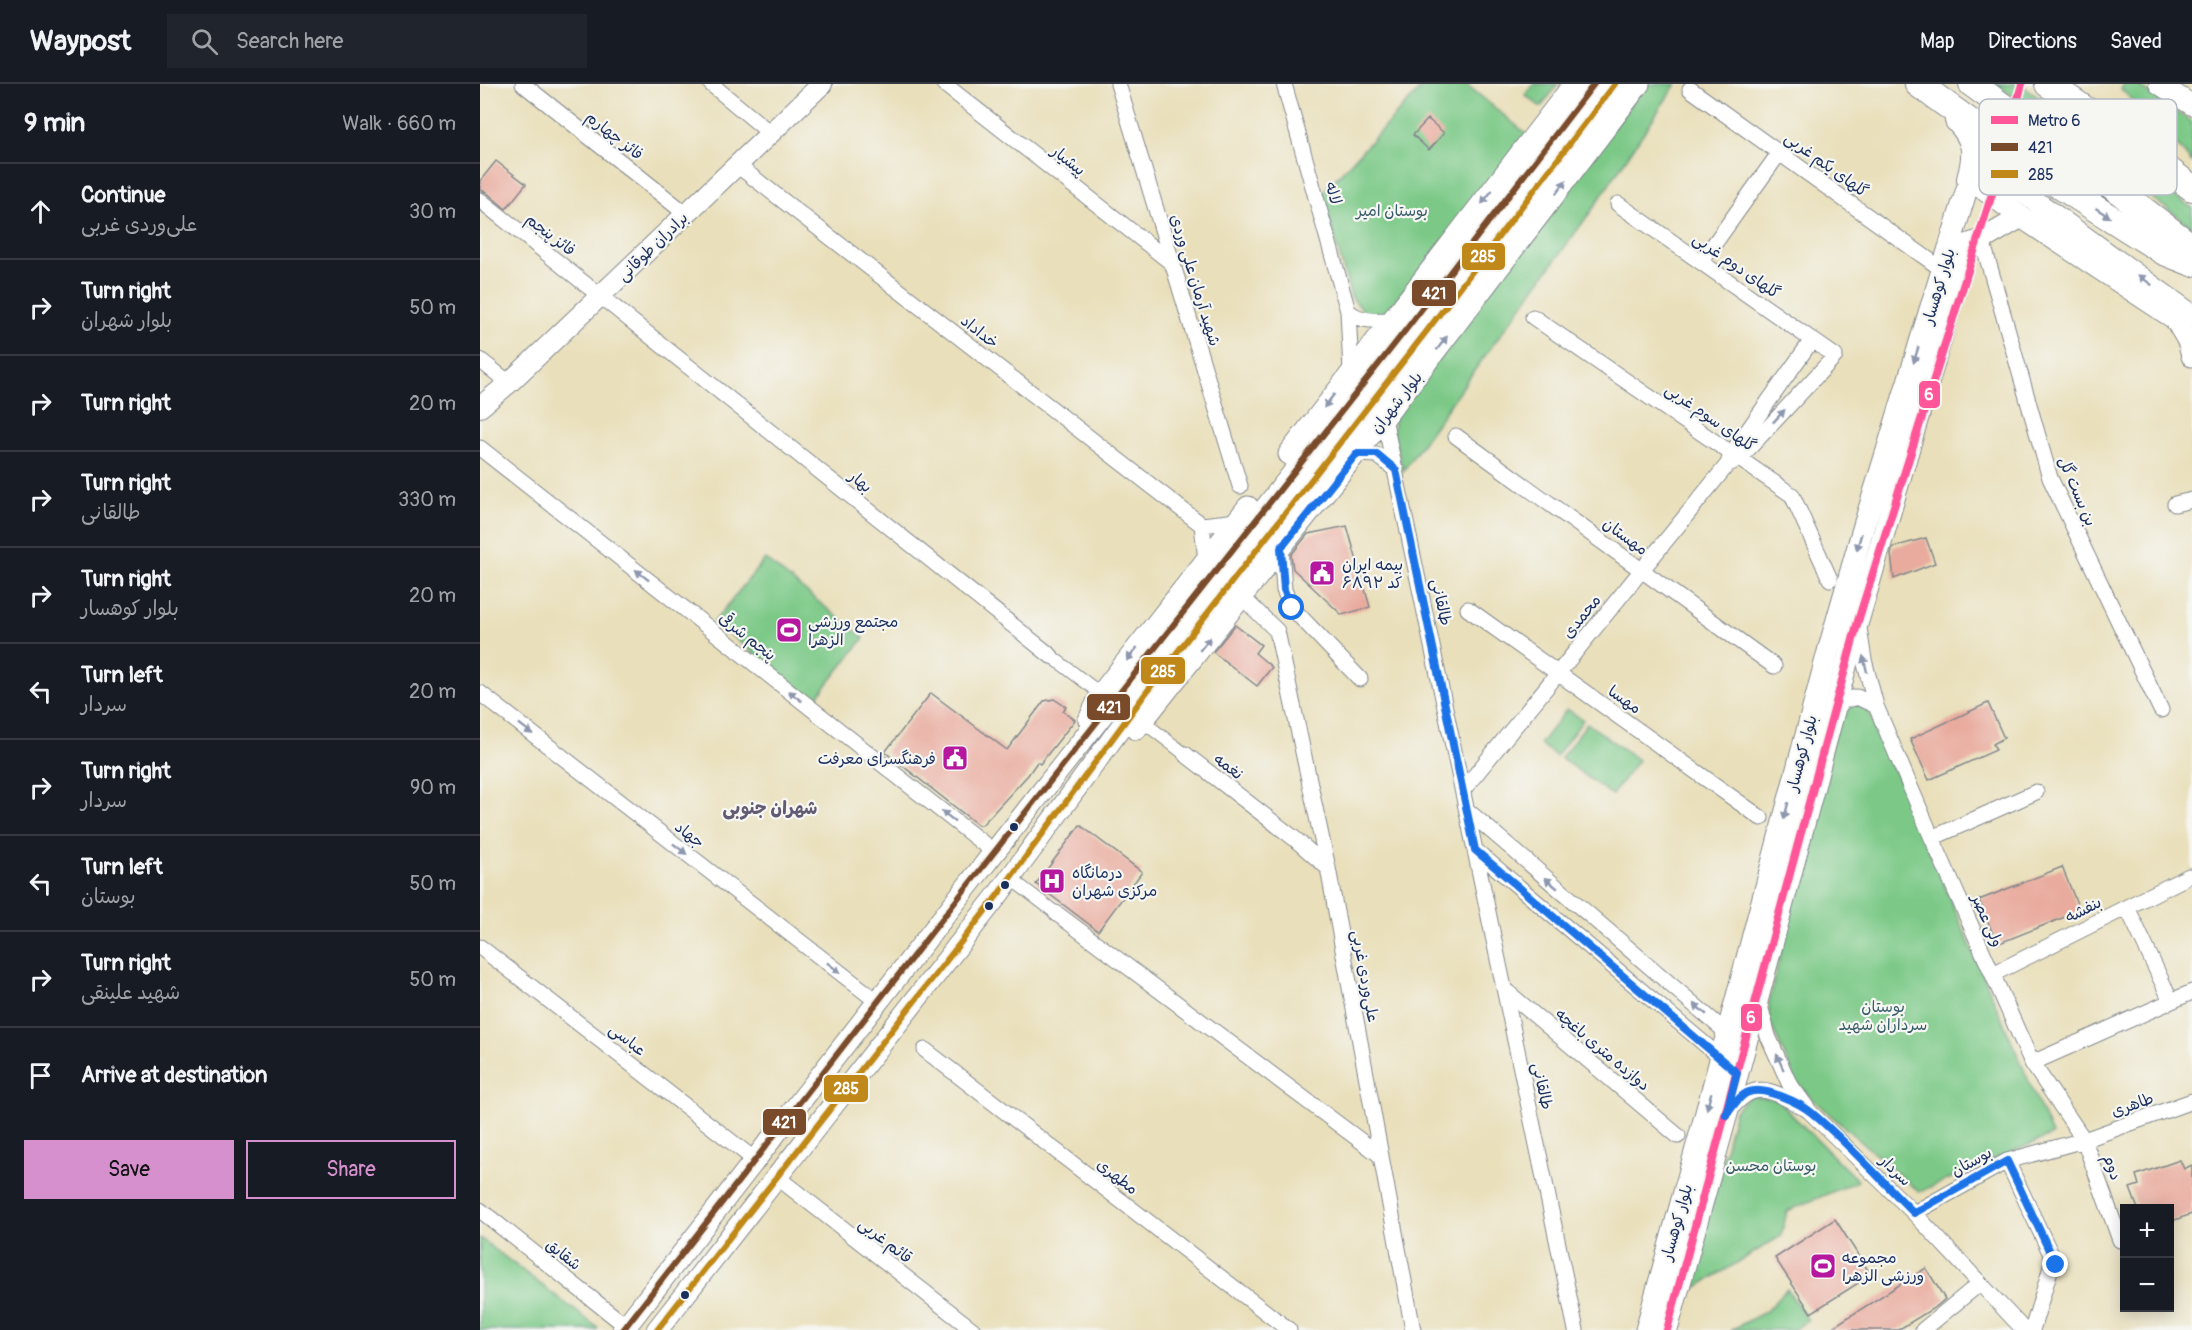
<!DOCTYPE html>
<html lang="en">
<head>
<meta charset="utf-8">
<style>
  body { margin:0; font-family:Pangolin,"Playpen Sans Arabic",sans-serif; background:#20242c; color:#f1f3f6 }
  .controls { position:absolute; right:18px; bottom:18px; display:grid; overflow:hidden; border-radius:0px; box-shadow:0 3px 15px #0003 }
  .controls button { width:54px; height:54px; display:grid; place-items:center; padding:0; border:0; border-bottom:2px solid #363941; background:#171b24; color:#f1f3f6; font:30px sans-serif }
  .stop { position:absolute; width:18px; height:18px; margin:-14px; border:4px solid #1a73e8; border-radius:50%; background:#fff }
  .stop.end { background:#1a73e8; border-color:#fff; box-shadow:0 2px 6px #0008 }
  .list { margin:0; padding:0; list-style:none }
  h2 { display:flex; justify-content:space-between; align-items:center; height:78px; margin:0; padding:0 24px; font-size:26px }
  h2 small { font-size:20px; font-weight:400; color:#9ea1a6 }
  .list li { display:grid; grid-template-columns:39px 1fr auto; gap:18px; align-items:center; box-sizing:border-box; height:96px; padding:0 24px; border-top:2px solid #363941 }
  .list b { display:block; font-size:22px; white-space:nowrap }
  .list p { margin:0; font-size:20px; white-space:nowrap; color:#9ea1a6 }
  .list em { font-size:20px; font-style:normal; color:#9ea1a6 }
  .actions { display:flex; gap:12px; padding:18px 24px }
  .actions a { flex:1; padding:14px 0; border:2px solid #d690ce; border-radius:0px; text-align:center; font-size:21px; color:#d690ce }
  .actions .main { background:#d690ce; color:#111 }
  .icon { flex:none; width:33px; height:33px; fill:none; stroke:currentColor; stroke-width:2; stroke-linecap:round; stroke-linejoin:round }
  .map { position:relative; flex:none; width:1712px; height:1246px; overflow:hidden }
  header { display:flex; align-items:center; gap:36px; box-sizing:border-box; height:84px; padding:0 30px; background:#171b24; border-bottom:2px solid #363941 }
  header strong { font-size:28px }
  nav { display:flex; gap:33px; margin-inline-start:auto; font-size:21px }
  .search { width:420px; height:54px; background:#20242c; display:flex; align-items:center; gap:15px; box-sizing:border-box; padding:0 21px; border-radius:0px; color:#9ea1a6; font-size:22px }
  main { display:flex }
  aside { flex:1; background:#171b24 }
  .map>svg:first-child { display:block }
  .green { fill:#7cc987; stroke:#4c7c72; stroke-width:1.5 }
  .building { fill:#e9ab9e }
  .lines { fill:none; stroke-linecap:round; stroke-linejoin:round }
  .pedestrian-casing { stroke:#82878c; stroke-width:14 }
  .minor-casing { stroke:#82878c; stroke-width:17 }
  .tertiary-casing { stroke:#82878c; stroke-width:22 }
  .secondary-casing { stroke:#82878c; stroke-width:23 }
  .trunk-casing { stroke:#82878c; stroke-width:28 }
  .pedestrian { stroke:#fff; stroke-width:12 }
  .minor { stroke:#fff; stroke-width:15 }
  .tertiary { stroke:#fff; stroke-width:20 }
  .secondary { stroke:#fff; stroke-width:21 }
  .trunk { stroke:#fff; stroke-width:26 }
  .bus-1-casing { stroke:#f6f6f2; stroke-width:10 }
  .bus-2-casing { stroke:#f6f6f2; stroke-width:10 }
  .bus-1 { stroke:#7a4b2a; stroke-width:6 }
  .bus-2 { stroke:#c08818; stroke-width:6 }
  .metro-1-casing { stroke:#f6f6f2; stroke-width:12 }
  .metro-1 { stroke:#f59; stroke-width:8 }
  .oneway { fill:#8d97ae }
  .route { stroke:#1a73e8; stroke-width:8 }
  .bus-dot { fill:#1b2f5e; stroke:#f6f6f2; stroke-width:2 }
  .labels { text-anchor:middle; stroke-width:4.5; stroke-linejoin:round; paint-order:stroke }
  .street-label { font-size:16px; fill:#1b2f5e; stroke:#f6f6f2 }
  .park-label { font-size:16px; fill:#385d6a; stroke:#f6f6f2 }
  .poi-label { font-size:16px; fill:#1b2f5e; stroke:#f6f6f2; text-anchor:start }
  .neighbourhood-label { font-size:18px; font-weight:bold; fill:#635a74; stroke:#f6f6f2 }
  .key { fill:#f6f6f2; stroke:#b4bac6; stroke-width:1.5 }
  .key-label { font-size:16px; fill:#1b2f5e }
  .line-badge { stroke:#f6f6f2; stroke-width:2 }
  .badge-label { font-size:16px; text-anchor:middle; font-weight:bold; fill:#fff }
</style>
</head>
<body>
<header>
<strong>Waypost</strong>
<div class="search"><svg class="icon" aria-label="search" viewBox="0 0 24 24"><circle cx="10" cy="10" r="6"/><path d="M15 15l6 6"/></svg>Search here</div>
<nav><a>Map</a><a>Directions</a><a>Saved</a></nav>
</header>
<main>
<aside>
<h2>9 min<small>Walk · 660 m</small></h2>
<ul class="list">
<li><svg class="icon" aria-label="ahead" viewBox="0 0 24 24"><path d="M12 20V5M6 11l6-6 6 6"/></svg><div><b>Continue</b><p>علی‌وردی غربی</p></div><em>30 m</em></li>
<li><svg class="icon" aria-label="right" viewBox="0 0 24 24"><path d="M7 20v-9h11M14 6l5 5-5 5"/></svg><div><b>Turn right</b><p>بلوار شهران</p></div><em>50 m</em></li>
<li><svg class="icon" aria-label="right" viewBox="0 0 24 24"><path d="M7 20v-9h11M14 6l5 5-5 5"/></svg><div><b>Turn right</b></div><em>20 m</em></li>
<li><svg class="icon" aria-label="right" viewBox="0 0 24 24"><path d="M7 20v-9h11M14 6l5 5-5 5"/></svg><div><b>Turn right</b><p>طالقانی</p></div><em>330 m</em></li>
<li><svg class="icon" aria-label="right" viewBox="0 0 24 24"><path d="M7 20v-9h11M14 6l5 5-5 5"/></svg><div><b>Turn right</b><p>بلوار کوهسار</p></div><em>20 m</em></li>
<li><svg class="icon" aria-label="left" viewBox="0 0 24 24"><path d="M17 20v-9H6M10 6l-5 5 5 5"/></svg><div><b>Turn left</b><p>سردار</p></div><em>20 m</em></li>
<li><svg class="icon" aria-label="right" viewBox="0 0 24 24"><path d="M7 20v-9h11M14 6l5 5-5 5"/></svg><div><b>Turn right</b><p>سردار</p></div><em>90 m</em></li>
<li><svg class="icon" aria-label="left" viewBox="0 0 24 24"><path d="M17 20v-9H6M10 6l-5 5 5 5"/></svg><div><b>Turn left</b><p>بوستان</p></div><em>50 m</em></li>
<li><svg class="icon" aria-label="right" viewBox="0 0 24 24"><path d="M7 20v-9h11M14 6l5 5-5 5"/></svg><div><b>Turn right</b><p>شهید علینقی</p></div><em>50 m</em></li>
<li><svg class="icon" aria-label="arrive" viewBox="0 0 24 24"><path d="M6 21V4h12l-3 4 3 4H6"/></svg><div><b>Arrive at destination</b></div></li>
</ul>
<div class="actions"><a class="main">Save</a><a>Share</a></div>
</aside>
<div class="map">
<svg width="1712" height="1246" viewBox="0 0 1712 1246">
  <rect width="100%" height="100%" fill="#f6f6f2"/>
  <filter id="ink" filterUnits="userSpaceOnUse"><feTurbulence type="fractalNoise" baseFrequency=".0167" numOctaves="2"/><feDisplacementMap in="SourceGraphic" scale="12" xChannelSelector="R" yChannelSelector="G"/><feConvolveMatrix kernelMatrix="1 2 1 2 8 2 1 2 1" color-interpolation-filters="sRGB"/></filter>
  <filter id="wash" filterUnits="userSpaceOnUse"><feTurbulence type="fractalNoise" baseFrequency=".008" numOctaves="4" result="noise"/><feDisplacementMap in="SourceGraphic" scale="24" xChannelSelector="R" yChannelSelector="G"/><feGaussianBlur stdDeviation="1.35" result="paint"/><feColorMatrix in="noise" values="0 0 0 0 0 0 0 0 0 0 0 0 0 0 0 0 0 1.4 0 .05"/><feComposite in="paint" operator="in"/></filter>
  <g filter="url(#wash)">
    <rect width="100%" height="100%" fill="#e9dfba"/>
    <path class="green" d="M945 0H986L1049 52 903 232 886 229 871 213 842 109Z
      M1054 0H1078L1061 23 1045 11Z
      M1166 0H1196L1112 126 996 284 923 387 913 348 915 330Z
      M1516 0H1540L1712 124V143Z
      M1644 0H1656L1712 38V78L1684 47 1641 5Z
      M285 475 384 554 334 617 234 538Z
      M1372 619 1388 624 1572 1051 1439 1108 1332 1015 1316 997 1289 936V918L1339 706 1360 631Z
      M1087 625 1103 636 1076 672 1060 660Z
      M1107 639 1158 676 1132 711 1081 674Z
      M1271 1011 1297 1016 1378 1097 1307 1127 1301 1152 1209 1208 1255 1026Z
      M0 1154 118 1244 116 1246H0Z
      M1307 1205 1328 1236 1313 1246H1251L1285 1228Z"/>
    <g id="blocks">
      <path class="building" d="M948 35 964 49 949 66 933 51Z
        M16 77 46 100 26 125 6 108 0 106V97Z
        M867 442 890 523 862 531 813 485 811 471 828 450Z
        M1446 454 1455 479 1414 495 1411 470 1413 463Z
        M755 541 781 561 775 569 792 583 777 602 733 568Z
        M451 609 527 666 564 617 574 615 586 623 583 627 595 636 560 680 557 678 548 691 514 728 502 741H498L405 668Z
        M1508 619 1524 654 1513 660 1516 666 1449 696 1430 655Z
        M600 741 662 788 618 847 556 800Z
        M1582 783 1600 827 1517 860 1499 816Z
        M1700 1076 1704 1085 1712 1081V1130L1689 1138V1125H1658L1650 1104 1659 1101 1656 1091Z
        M1355 1135 1391 1191 1331 1229 1295 1174Z
        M1446 1184 1465 1215 1457 1222 1418 1246H1348Z"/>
    </g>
  </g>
  <g filter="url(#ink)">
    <use href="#blocks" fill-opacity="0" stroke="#82878c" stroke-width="1.5"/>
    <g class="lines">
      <defs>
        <path id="pedestrian" d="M571 572 621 610
          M662 637 705 670
          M530 794 576 829"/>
        <path id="minor" d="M43 0 206 130
          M231 0 290 49
          M464 0 693 180
          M638 0 760 402
          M804 0 868 227 871 287
          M1210 5 1463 186
          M257 81 722 441
          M0 116 571 572
          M1138 120 1355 272 1259 375 1251 379
          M1502 156 1570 394 1681 626
          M1222 177 1300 68
          M868 227C882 239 896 236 913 236
          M1053 233 1312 411 1350 495
          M0 276 29 299
          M904 334 1096 1246
          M976 352 1294 582
          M0 364 514 768
          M876 370 897 371 916 386
          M1695 420 1712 416
          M801 463 804 506 812 524 880 595
          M726 476 722 441 757 437
          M762 513 797 547 848 784 933 1246
          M988 525 1281 734
          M1379 544 1384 576 1396 622 1452 754 1552 979 1604 1056 1640 1156
          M0 609 398 918
          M1354 629 1363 617 1377 613 1396 622
          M705 670 815 755 848 784
          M983 706 1248 380 1251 370 1332 256
          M988 727 1253 954
          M1452 754 1556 708
          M995 766 1247 979
          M1647 823 1691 917
          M576 829 901 1072
          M0 863 275 1076
          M1513 890 1709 792
          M1025 906 1198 1052
          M1278 914 1288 952 1309 999 1330 1028 1434 1129 1544 1246
          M445 966 809 1246
          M1552 979 1712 908
          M1250 1026C1277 991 1296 1010 1328 1026
          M1527 1077 1576 1181
          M297 1093 493 1246
          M0 1126 146 1242
          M1434 1129 1527 1077 1604 1056 1712 1017
          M1443 1246 1499 1200
          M1552 1246 1571 1183"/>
        <path id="tertiary" d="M1679 0 1712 21
          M0 323 29 299 342 0"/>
        <path id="secondary" d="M1490 95 1515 93 1529 98 1712 231
          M1490 95 1541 133 1695 235 1703 237
          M1695 235 1708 257 1712 272
          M809 370 1094 0
          M609 636 621 610 768 423
          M656 645 904 334 1159 0
          M143 1246 486 804 928 243 1114 0
          M177 1246 517 812 674 598 946 248 1135 0
          M1166 1246 1230 1014 1349 564 1382 448 1490 95
          M1187 1246 1250 1019 1378 537 1489 160 1502 156 1541 133"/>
        <path id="trunk" d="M1438 0 1569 95 1684 168 1712 179
          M1492 0 1615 89 1712 163
          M1568 0 1644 52 1712 104
          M1478 36C1497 56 1497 69 1490 95"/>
      </defs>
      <use href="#pedestrian" class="pedestrian-casing"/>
      <use href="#minor" class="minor-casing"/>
      <use href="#tertiary" class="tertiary-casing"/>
      <use href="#secondary" class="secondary-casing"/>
      <use href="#trunk" class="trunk-casing"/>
      <use href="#pedestrian" class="pedestrian"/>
      <use href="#minor" class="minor"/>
      <use href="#tertiary" class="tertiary"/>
      <use href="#secondary" class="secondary"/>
      <use href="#trunk" class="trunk"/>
      <defs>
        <path id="bus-1" d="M143 1246 486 804 928 243 1114 0"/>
        <path id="bus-2" d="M177 1246 517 812 674 598 946 248 1135 0"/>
      </defs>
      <use href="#bus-1" class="bus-1-casing"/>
      <use href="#bus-2" class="bus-2-casing"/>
      <use href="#bus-1" class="bus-1"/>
      <use href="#bus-2" class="bus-2"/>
      <defs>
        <path id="metro-1" d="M1187 1246 1378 537 1512 110 1542 0"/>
      </defs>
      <use href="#metro-1" class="metro-1-casing"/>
      <use href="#metro-1" class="metro-1"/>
    </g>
    <defs><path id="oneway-solid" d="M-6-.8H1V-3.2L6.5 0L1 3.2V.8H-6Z" transform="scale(1.5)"/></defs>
    <g class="oneway">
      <use href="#oneway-solid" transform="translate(1081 103) rotate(-53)"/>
      <use href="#oneway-solid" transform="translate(1007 113) rotate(128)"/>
      <use href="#oneway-solid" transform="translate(1623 129) rotate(33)"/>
      <use href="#oneway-solid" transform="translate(1665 196) rotate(-144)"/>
      <use href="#oneway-solid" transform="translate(962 259) rotate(-53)"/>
      <use href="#oneway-solid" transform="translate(1436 271) rotate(107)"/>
      <use href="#oneway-solid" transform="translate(849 317) rotate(127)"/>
      <use href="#oneway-solid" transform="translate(1299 332) rotate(-47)"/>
      <use href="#oneway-solid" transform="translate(1379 458) rotate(106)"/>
      <use href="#oneway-solid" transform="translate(162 491) rotate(-142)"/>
      <use href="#oneway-solid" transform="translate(725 560) rotate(-51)"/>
      <use href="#oneway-solid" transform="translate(652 570) rotate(128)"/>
      <use href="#oneway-solid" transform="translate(1385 580) rotate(-104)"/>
      <use href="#oneway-solid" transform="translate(315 612) rotate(-142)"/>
      <use href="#oneway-solid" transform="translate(46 645) rotate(38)"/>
      <use href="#oneway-solid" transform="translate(1306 727) rotate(105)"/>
      <use href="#oneway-solid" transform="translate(468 732) rotate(-142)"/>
      <use href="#oneway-solid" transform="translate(200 765) rotate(38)"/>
      <use href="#oneway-solid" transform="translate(1071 799) rotate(-140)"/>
      <use href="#oneway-solid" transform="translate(354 884) rotate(38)"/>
      <use href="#oneway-solid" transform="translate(1220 925) rotate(-140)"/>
      <use href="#oneway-solid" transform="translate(1300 978) rotate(-114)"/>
      <use href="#oneway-solid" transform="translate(1229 1017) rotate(105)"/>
    </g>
  </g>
  <g class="lines" filter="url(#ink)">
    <path class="route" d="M812 524 804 506 801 464 876 370H897L916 386 995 766 1257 989 1246 1031C1253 1023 1259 1011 1269 1008 1285 1002 1320 1019 1332 1029 1368 1059 1401 1096 1434 1129L1527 1077 1576 1181"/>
  </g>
  <defs>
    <symbol id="civic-square" viewBox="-11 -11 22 22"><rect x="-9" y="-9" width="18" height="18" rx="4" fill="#b5179e" stroke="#f6f6f2"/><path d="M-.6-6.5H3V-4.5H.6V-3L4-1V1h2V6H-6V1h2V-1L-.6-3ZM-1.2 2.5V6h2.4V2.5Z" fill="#fff"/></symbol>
    <symbol id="stadium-square" viewBox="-11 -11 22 22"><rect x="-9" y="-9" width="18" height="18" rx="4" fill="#b5179e" stroke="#f6f6f2"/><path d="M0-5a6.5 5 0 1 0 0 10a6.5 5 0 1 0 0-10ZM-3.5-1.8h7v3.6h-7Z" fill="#fff"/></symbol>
    <symbol id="hospital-square" viewBox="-11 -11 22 22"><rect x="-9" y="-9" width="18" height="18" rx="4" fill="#b5179e" stroke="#f6f6f2"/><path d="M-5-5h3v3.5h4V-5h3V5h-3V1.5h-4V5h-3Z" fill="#fff"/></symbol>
  </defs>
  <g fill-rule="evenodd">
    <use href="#civic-square" x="827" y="474" width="30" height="30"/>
    <use href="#stadium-square" x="294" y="531" width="30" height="30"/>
    <use href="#civic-square" x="460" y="659" width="30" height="30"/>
    <use href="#hospital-square" x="557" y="782" width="30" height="30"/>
    <use href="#stadium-square" x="1328" y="1167" width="30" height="30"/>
  </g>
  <g class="bus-dot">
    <circle cx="534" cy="743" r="5"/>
    <circle cx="525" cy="801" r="5"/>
    <circle cx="509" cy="822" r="5"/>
    <circle cx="205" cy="1211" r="5"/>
  </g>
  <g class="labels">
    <g class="street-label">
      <text transform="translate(135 51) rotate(38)" y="6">فائز چهارم</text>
      <text transform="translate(589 76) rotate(38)" y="6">پیشیار</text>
      <text transform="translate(1347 80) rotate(36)" y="6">گلهای یکم غربی</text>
      <text transform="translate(854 109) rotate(74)" y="6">لاله</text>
      <text transform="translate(71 150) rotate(38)" y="6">فائز پنجم</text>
      <text transform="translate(172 162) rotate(-44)" y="6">برادران طوقانی</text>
      <text transform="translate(1257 181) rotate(35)" y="6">گلهای دوم غربی</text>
      <text transform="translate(716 196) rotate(73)" y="6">شهید آرمان علی وردی</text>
      <text transform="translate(1458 202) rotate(-73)" y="6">بلوار کوهسار</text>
      <text transform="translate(500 247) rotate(38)" y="6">خداداد</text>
      <text transform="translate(916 318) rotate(-52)" y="6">بلوار شهران</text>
      <text transform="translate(1231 333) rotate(35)" y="6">گلهای سوم غربی</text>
      <text transform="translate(381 397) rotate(39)" y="6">بهار</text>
      <text transform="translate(1598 407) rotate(67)" y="6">بن بست گل</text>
      <text transform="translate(1146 452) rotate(36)" y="6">مهستان</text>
      <text transform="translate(962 518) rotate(78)" y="6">طالقانی</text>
      <text transform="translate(1101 532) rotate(-51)" y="6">محمدی</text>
      <text transform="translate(268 552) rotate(38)" y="6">پنجم شرقی</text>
      <text transform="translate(1145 615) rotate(35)" y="6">مهسا</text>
      <text transform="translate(1321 669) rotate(-75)" y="6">بلوار کوهسار</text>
      <text transform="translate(749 682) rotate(37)" y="6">نغمه</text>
      <text transform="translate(210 750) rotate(38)" y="6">جهاد</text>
      <text transform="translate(1603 825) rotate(-27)" y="6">بنفشه</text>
      <text transform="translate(1508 836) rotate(66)" y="6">ولی عصر</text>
      <text transform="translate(886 892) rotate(80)" y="6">علی‌وردی غربی</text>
      <text transform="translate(148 955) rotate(38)" y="6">عباسی</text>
      <text transform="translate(1123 965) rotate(40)" y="6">دوازده متری باغچه</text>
      <text transform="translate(1063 1002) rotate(78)" y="6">طالقانی</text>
      <text transform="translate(1652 1020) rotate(-20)" y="6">طاهری</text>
      <text transform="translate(1491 1077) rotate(-29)" y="6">بوستان</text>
      <text transform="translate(1633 1083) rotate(70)" y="6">دوم</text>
      <text transform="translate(1416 1086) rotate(44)" y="6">سردار</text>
      <text transform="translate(638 1092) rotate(38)" y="6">مطهری</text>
      <text transform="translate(1196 1138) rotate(-74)" y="6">بلوار کوهسار</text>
      <text transform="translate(406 1156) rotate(38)" y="6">قائم غربی</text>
      <text transform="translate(84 1170) rotate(38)" y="6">شقایق</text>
    </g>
    <g class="park-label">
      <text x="912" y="132">بوستان امیر</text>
      <text x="1403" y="928">بوستان<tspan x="1403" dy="18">سرداران شهید</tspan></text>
      <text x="1291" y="1087">بوستان محسن</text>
    </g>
    <g class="poi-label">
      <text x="862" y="486">بیمه ایران<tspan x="862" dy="18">کد ۶۸۹۲</tspan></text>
      <text x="328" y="543">مجتمع ورزشی<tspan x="328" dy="18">الزهرا</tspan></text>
      <text x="456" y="680" text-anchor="end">فرهنگسرای معرفت</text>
      <text x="592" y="794">درمانگاه<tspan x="592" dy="18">مرکزی شهران</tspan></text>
      <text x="1362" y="1179">مجموعه<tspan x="1362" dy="18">ورزشی الزهرا</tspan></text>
    </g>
    <g class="neighbourhood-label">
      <text x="290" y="730">شهران جنوبی</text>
    </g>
  </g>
  <rect x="1499" y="15" width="198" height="96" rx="9" class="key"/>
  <rect x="1511" y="32" width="27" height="8" fill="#f59"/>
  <rect x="1511" y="59" width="27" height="8" fill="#7a4b2a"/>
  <rect x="1511" y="86" width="27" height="8" fill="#c08818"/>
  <g class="key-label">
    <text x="1548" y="42">Metro 6</text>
    <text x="1548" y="69">421</text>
    <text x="1548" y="96">285</text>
  </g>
  <g class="line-badge">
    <rect x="981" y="158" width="45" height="29" rx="6" fill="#c08818"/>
    <rect x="931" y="195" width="46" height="28" rx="6" fill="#7a4b2a"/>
    <rect x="1438" y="296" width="23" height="29" rx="6" fill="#f59"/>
    <rect x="660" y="572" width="46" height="29" rx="6" fill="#c08818"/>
    <rect x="606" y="609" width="45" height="28" rx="6" fill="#7a4b2a"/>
    <rect x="1260" y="919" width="23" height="29" rx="6" fill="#f59"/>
    <rect x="343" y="990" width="46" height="29" rx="6" fill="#c08818"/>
    <rect x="282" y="1024" width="45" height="28" rx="6" fill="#7a4b2a"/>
  </g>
  <g class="badge-label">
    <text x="1003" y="178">285</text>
    <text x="954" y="215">421</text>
    <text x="1449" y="316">6</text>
    <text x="683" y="593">285</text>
    <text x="629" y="629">421</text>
    <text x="1271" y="939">6</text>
    <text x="366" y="1010">285</text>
    <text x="304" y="1044">421</text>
  </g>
</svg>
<div class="controls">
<button>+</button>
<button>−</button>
</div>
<div class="stop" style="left:812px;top:524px"></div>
<div class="stop end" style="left:1576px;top:1181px"></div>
</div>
</main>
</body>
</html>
